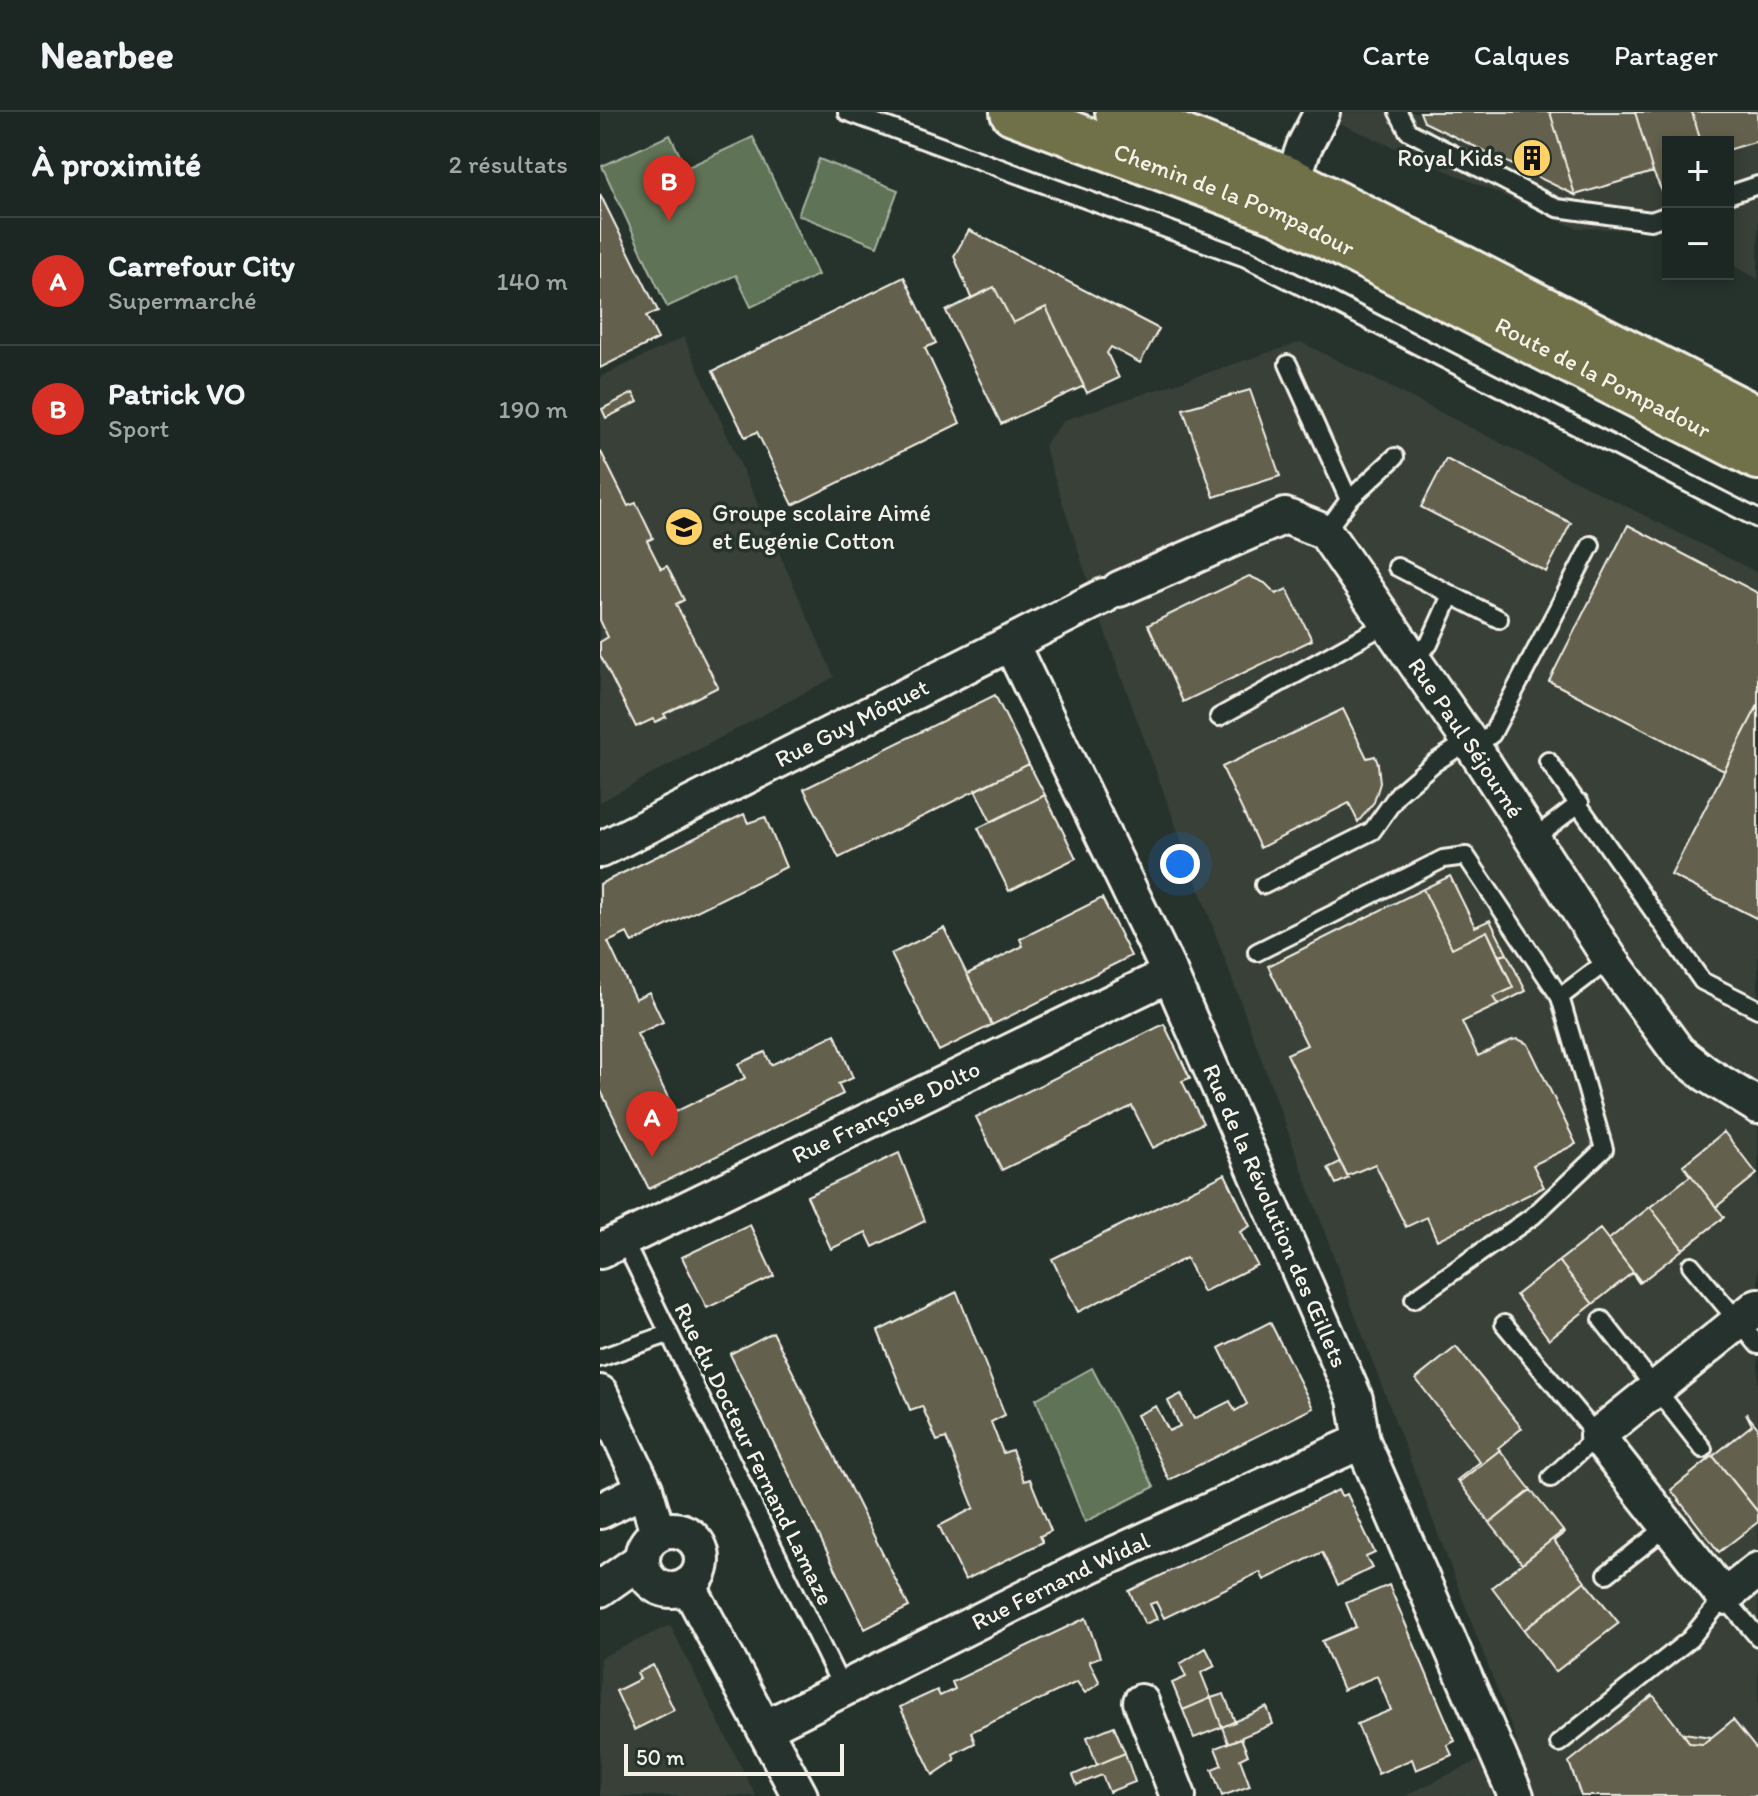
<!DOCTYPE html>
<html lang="fr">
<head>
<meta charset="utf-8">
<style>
  body { margin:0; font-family:Itim,sans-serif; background:#252e2a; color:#f1f3f6 }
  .controls { position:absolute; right:24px; top:24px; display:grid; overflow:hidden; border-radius:0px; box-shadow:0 4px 12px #0003 }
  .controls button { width:72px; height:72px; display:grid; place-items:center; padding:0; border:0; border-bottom:2px solid #3a4340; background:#1c2622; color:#f1f3f6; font:40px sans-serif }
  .scale { position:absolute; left:24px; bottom:20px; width:220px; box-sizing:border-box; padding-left:8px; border:4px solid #f4f1e8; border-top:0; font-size:22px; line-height:28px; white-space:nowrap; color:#f4f1e8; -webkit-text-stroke:6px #26332d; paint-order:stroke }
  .you { position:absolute; left:580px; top:752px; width:28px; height:28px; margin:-20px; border:6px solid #fff; border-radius:50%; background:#1a73e8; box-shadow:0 0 0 12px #1a73e833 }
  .badge { display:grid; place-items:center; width:52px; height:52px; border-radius:50%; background:#d93025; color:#fff; font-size:26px; font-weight:700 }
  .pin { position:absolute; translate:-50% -66px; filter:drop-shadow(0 2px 4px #0008) }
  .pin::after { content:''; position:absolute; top:42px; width:28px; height:24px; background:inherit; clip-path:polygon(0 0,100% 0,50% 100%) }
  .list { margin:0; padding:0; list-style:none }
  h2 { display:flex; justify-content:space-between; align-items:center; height:104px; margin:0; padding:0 32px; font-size:34px }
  h2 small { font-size:26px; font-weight:400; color:#a0a5a5 }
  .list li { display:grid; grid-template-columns:52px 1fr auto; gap:24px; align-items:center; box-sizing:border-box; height:128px; padding:0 32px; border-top:2px solid #3a4340 }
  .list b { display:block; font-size:30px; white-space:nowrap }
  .list p { margin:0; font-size:26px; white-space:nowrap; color:#a0a5a5 }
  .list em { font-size:26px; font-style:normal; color:#a0a5a5 }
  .map { position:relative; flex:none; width:1158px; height:1684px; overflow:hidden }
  header { display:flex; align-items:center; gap:48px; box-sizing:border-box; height:112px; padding:0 40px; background:#1c2622; border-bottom:2px solid #3a4340 }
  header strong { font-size:38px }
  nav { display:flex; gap:44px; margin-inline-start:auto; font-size:28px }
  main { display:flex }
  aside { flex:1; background:#1c2622 }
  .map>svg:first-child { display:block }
  .built { fill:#384037 }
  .green { fill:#5e7357; stroke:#a9b2a0; stroke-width:2 }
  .building { fill:#63604d; stroke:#f4f1e8; stroke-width:2 }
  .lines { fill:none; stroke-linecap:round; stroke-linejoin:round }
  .lane-casing { stroke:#f4f1e8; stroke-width:22 }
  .street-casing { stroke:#f4f1e8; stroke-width:40 }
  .primary-casing { stroke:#f4f1e8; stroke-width:50 }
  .lane { stroke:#26332d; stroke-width:16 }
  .street { stroke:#26332d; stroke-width:34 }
  .primary { stroke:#6f714a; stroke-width:44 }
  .labels { text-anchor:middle; stroke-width:7; stroke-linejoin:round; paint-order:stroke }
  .poi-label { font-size:24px; fill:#f4f1e8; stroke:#26332d; text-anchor:end }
  .street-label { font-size:24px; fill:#f4f1e8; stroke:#26332d }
</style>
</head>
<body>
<header>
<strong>Nearbee</strong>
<nav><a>Carte</a><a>Calques</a><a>Partager</a></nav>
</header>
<main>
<aside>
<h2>À proximité<small>2 résultats</small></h2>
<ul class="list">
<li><span class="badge">A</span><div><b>Carrefour City</b><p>Supermarché</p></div><em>140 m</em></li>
<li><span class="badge">B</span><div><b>Patrick VO</b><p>Sport</p></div><em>190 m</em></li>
</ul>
</aside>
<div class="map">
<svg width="1158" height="1684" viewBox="0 0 1158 1684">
  <rect width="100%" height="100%" fill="#26332d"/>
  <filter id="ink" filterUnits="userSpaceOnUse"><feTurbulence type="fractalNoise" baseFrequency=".0125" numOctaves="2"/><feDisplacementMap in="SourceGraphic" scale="16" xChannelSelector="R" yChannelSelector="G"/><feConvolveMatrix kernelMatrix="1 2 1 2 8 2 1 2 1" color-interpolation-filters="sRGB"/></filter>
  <g filter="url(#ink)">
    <path class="built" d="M714 0H1158V167L1128 151V30H1068V119L976 116Z
      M84 225 234 565 0 690V265Z
      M701 230 1158 461V1684H804L917 1630 764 1227 502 512 444 333 464 308Z
      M70 1513 156 1684H0V1546Z"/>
    <path class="green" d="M70 23 86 56 153 25 218 163 151 195 136 163 67 195 2 54Z
      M219 47 298 78 277 134 198 103Z
      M492 1256 554 1375 485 1410 436 1287Z"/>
    <path class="building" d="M820 0H950L975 83 824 10Z
      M950 0H1035L1053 60 975 83Z
      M1035 0H1092L1101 30H1068V92L1053 60Z
      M1092 0H1157L1158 29 1128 38V30H1101Z
      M0 82 58 199 46 204 58 227 0 256Z
      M369 118 559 217 540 251 511 235 507 241 519 266 487 281 446 195 413 211 394 175 371 186 354 144Z
      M304 165 336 231 325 236 360 311 193 393 157 320 145 325 113 259Z
      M394 175 413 211 446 195 484 274 401 312 346 199Z
      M650 278 680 364 614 385 583 297Z
      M33 281 38 290 6 306 2 297Z
      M0 338 28 394 36 391 53 426 47 429 61 457 67 454 84 488 76 492 118 575 64 602 66 605 55 610 53 607 36 615 0 543V530L8 525 0 508Z
      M846 347 971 411 946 460 821 395Z
      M1028 413 1158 481V593L1124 659 949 569Z
      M649 464 665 471 676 482 687 477 712 528 583 590 548 513Z
      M395 583 429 652 239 746 204 677Z
      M1158 593V807L1071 763Z
      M743 597 767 646 775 644 778 652 780 671 774 690 758 710 749 691 660 736 622 655Z
      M429 652 445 683 391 710 375 678Z
      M445 683 476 746 409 779 378 716Z
      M144 702 148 711 165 705 186 755 32 831 27 821 8 830 35 887 49 880 63 910 37 922 75 1000 145 966 138 952 165 940 171 953 235 922 253 966 238 972 243 982 49 1077 0 977V772Z
      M850 764 875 815 890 808 907 842 899 844 887 819 852 836 823 777Z
      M823 777 852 836 887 819 913 876 893 885 898 893 862 910 878 944 912 928 918 927 928 932 976 1032 933 1053 944 1075 837 1128 827 1105 806 1115 775 1052 747 1064 687 942 707 933 668 854Z
      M502 786 531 844 392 913 367 862 423 834 420 827Z
      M344 816 392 913 339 939 291 842Z
      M907 842 926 879 898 893 893 885 913 876 899 844Z
      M564 912 590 966 582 969 603 1011 553 1036 532 994 402 1058 376 1005Z
      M1124 1020 1157 1062 1116 1095 1083 1053Z
      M299 1041 325 1109 273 1135 266 1120 231 1137 207 1084Z
      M740 1050 749 1066 736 1072 728 1056Z
      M1083 1053 1124 1105 1083 1137 1050 1095 1090 1064Z
      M625 1062 650 1114 640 1120 657 1153 603 1180 586 1146 478 1200 452 1147Z
      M1050 1095 1083 1137 1041 1170 1008 1128Z
      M150 1113 174 1164 107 1196 82 1145Z
      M1000 1117 1041 1170 1039 1171 1032 1161 993 1192 959 1149Z
      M959 1149 993 1192 949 1227 916 1183Z
      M357 1180 405 1303 391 1310 403 1341 412 1338 424 1369 430 1367 451 1419 440 1424 443 1430 365 1468 339 1414 374 1396 346 1326 337 1329 322 1294 310 1298 278 1219Z
      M670 1210 713 1296 569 1368 537 1303 556 1294 569 1319 580 1314 568 1289 581 1282 594 1307 630 1289 635 1299 647 1292 619 1236Z
      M173 1220 309 1495 265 1517 130 1242Z
      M856 1235 922 1316 898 1336 900 1338 859 1370 857 1368 880 1350 816 1267Z
      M1146 1301 1158 1316V1400L1113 1344 1152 1313Z
      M900 1338 931 1378 890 1411 859 1370Z
      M1113 1344 1158 1400V1410L1119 1440 1071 1378Z
      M738 1378 741 1384 747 1382 775 1441 766 1445 772 1456 738 1473 722 1440 664 1468 660 1460 564 1506 556 1490 550 1492 557 1507 545 1512 529 1479Z
      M931 1378 963 1419 922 1451 890 1411Z
      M963 1419 964 1421 954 1429 985 1469 924 1518 892 1475Z
      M985 1469 1019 1511 955 1560 924 1518Z
      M789 1473 855 1629 847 1633 852 1643 816 1658 812 1647 778 1662 757 1612 791 1598 777 1564 743 1578 722 1529 756 1515 746 1491Z
      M486 1506 500 1545 489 1549 500 1571 485 1581 477 1570 371 1620 375 1631 353 1642 355 1648 333 1663 300 1595 337 1578 340 1584 355 1577 352 1570Z
      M606 1536 615 1554 601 1561 611 1586 583 1598 572 1571 586 1565 580 1552Z
      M53 1553 74 1598 34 1618 16 1579 40 1567 37 1561Z
      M624 1582 635 1610 622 1615 611 1586Z
      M1053 1583 1090 1631 1103 1632 1133 1608 1158 1639V1684H981L969 1650Z
      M611 1586 622 1615 594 1626 583 1598Z
      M667 1595 673 1612 628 1631 622 1615Z
      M514 1614 525 1641 497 1653 487 1625Z
      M1083 1621 1111 1625 1103 1632 1090 1631Z
      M641 1626 648 1643 640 1647 650 1674 622 1684 612 1657 622 1653 615 1636Z
      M525 1641 535 1670 509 1680 502 1663 477 1673 473 1663Z"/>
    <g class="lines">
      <defs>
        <path id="lane" d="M247 0 646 146 1158 407
          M798 0 808 19 957 96 1051 109 1068 103
          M1128 83 1158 73
          M688 252 749 388
          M725 420 749 388 795 345
          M797 455 899 507
          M811 546 829 532 851 483
          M619 605 788 511
          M874 636 892 622 991 433
          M948 649 1102 869 1158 897
          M933 727 980 691
          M664 773 772 719 799 681 834 651 868 629
          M657 840 843 747 866 744 960 885 1004 1037 933 1104 814 1187
          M960 885 1010 847
          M23 1127 243 1578
          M1091 1153 1158 1233
          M1002 1208 1103 1337
          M904 1212 997 1324 951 1366
          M0 1246 68 1222
          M1007 1462 1068 1414
          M959 1631 1090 1527 1124 1485 1158 1525"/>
        <g id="street">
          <path d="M692 69 704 35 722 0"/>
          <path id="s1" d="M519 477 685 404 725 420 874 636 1010 847 1078 940 1106 962 1158 994"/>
          <path id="s2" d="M411 532 570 862 755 1287 762 1329 916 1684"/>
          <path id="s3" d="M0 738 504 484"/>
          <path id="s4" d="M0 1139 570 862"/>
          <path d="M1158 1194 997 1324 1124 1485 1158 1458"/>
          <path d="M0 1281 45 1377 58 1421"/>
          <path d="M0 1399 45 1377"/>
          <circle cx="72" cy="1448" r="30"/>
          <path d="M88 1473 200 1684"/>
          <path d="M0 1477 41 1448"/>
          <path d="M541 1590 578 1684"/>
          <path id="s5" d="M165 1616 491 1453 762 1329"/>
        </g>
        <g id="primary">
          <path id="s6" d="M413 0 679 100 1158 345"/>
          <path d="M518 0 692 69 1158 307"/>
        </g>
      </defs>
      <use href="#lane" class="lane-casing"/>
      <use href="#street" class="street-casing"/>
      <use href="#primary" class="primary-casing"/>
      <use href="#lane" class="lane"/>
      <use href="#street" class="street"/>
      <use href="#primary" class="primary"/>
    </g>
  </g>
  <defs>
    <symbol id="building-disc" viewBox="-11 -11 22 22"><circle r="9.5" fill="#ffd166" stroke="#26332d"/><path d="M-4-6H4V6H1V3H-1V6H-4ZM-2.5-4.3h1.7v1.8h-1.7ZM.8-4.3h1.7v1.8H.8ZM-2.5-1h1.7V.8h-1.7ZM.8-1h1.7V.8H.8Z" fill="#111"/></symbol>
    <symbol id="school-disc" viewBox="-11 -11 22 22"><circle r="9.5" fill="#ffd166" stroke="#26332d"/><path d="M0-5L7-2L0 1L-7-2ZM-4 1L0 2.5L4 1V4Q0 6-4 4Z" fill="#111"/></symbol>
  </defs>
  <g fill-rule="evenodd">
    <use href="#building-disc" x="910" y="24" width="44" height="44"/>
    <use href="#school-disc" x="62" y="393" width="44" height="44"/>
  </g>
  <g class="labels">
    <g class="poi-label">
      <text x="904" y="54">Royal Kids</text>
      <text x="112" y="409" text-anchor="start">Groupe scolaire Aimé<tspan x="112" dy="28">et Eugénie Cotton</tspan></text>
    </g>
    <g class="street-label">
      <text dy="8" stroke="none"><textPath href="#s6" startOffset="238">Chemin de la Pompadour</textPath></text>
      <text dy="8" stroke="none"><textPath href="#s6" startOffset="648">Route de la Pompadour</textPath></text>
      <text dy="8" stroke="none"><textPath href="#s3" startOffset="282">Rue Guy Môquet</textPath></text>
      <text dy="8" stroke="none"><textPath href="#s1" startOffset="474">Rue Paul Séjourné</textPath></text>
      <text dy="8" stroke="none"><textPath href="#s4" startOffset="318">Rue Françoise Dolto</textPath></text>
      <text dy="8" stroke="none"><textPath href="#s2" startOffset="630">Rue de la Révolution des Œillets</textPath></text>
      <text transform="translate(154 1342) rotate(64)" y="8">Rue du Docteur Fernand Lamaze</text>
      <text dy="8" stroke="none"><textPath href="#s5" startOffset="330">Rue Fernand Widal</textPath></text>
    </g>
  </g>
</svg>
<div class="controls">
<button>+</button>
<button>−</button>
</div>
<div class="scale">50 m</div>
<div class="you"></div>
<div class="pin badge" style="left:52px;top:1045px">A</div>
<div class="pin badge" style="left:69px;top:109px">B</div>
</div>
</main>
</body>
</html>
